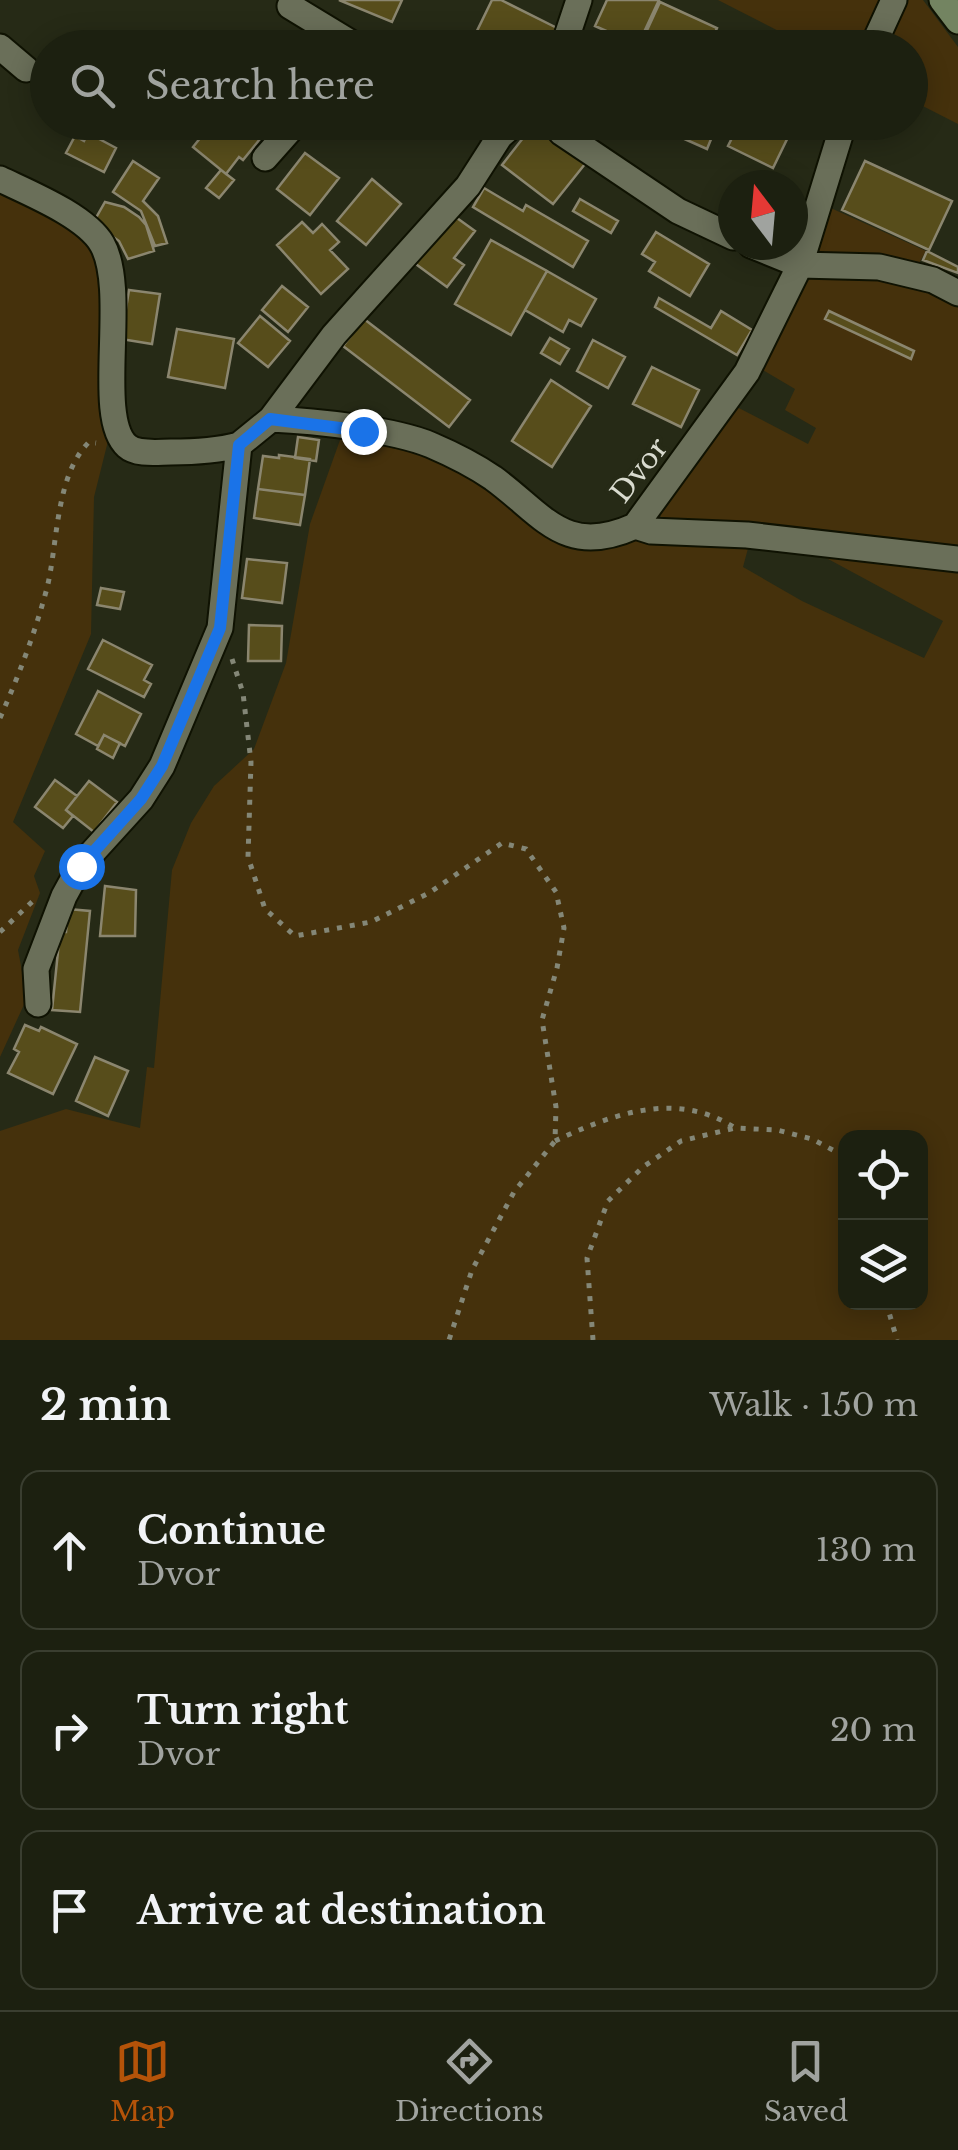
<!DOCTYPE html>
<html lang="en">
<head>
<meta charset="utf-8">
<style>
  body { margin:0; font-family:"Libre Baskerville",serif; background:#292d1e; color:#f1f3f6 }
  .controls { position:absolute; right:30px; bottom:30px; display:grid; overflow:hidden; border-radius:20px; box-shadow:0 5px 25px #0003 }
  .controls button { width:90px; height:90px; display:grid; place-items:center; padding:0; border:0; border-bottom:2px solid #3a3e30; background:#1c2010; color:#f1f3f6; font:50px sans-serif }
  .compass { position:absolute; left:718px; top:170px; width:90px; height:90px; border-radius:50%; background:#1c2010; box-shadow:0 5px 25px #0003; rotate:344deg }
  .stop { position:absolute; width:30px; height:30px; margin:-22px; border:8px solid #1a73e8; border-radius:50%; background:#fff }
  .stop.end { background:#1a73e8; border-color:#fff; box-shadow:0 2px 10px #0008 }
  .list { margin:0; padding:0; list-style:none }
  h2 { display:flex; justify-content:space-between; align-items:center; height:130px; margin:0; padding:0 40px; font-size:42px }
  h2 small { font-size:32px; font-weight:400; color:#a0a39f }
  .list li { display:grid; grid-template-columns:65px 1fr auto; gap:30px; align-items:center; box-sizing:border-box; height:160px; margin:0 20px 20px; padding:0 20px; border:2px solid #3a3e30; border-radius:20px }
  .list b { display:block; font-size:38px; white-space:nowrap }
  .list p { margin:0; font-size:32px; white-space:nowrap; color:#a0a39f }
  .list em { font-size:32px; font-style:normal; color:#a0a39f }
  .icon { flex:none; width:55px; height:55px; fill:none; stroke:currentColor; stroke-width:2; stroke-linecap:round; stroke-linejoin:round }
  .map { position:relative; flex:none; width:958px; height:1340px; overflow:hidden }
  .search { position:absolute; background:#1c2010; box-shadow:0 5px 25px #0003; left:30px; right:30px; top:30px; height:110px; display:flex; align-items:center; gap:25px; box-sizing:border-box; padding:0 35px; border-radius:55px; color:#a0a39f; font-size:38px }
  .sheet { height:670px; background:#1c2010 }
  nav { display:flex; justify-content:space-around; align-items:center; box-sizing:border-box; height:140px; border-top:2px solid #3a3e30; background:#1c2010; font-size:28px; color:#a0a39f }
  nav a { display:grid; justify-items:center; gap:5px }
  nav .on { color:#b45309 }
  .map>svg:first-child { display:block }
  .green { fill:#45310c; fill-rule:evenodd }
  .building { fill:#574d1b; stroke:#8b866f; stroke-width:2.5 }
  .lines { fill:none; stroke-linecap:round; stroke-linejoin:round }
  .street-casing { stroke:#0f1202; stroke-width:29 }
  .secondary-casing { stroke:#0f1202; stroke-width:29 }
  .path { stroke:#848777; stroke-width:5; stroke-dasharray:5 8; stroke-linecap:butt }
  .street { stroke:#6a6f59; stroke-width:25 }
  .secondary { stroke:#738461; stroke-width:25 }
  .route { stroke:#1a73e8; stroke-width:12 }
  .labels { text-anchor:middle; stroke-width:8; stroke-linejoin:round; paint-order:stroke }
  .street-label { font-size:28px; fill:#d9dbcf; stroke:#262a16 }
</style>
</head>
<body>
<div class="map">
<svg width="958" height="1340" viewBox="0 0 958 1340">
  <rect width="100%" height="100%" fill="#262a16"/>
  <path class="green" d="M718 0H886L865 48 810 47Z
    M903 0H923L958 47V124L911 100 910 48H880Z
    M0 185 39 202 101 254 111 429 94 497 91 634 13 822 45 851 34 876 40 893 18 950 27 998 0 1057Z
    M824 205 926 251 919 263 944 274 822 256 816 250Z
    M820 274H873L958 300V555L665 527 658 510 733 405 808 444 816 428 785 410 795 389 756 366 801 284Z
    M340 440 403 441 472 475 519 510 627 540 750 541 743 567 802 601 924 658 943 621 804 546 958 565V1340H0V1131L66 1109 140 1128 147 1067 154 1068 172 870 191 823 214 786 254 749 286 663 310 524ZM846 1138H920V1302H846Z"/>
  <path class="building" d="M339 0H402L392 22Z
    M492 0H501L559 29 550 48H502L475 35Z
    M607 0H659L638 45 595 26Z
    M660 2 717 28 708 48H660L643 39Z
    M213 122H249L264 134 243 160 239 157 226 174 193 147Z
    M675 122H718L707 149 671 133Z
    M740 122H767L790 133 773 168 728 146Z
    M534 124 585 164 553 204 502 165Z
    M88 133 116 148 104 172 66 153 75 136 84 141Z
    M305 153 339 178 310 215 277 189Z
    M133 161 159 178 143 201 158 216 167 243 155 246 141 211 113 192Z
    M865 161 952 201 929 250 842 210Z
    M221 170 234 180 219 198 206 188Z
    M372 179 401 204 366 245 337 221Z
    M484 188 523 211 526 205 588 241 573 267 473 207Z
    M580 199 618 221 611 233 573 211Z
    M105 202 124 207 139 217 146 225 154 251 128 259 119 241 93 223Z
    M450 213 475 231 454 258 464 265 447 287 413 262Z
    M302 222 313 233 322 224 339 242 330 250 348 269 321 294 277 245Z
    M656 232 709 264 690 296 649 271 655 262 642 254Z
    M491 240 547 271 511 335 455 304Z
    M927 251 958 267V273L923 260Z
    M547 271 596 299 581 326 569 320 563 332 525 310Z
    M282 286 308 307 288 332 262 310Z
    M129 290 160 294 152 344 121 339Z
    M659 298 711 328 721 311 752 330 737 355 655 307Z
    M829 311 914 351 911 359 825 319Z
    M260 316 290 341 268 367 238 343Z
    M364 319 470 400 449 427 343 346Z
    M177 329 234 339 225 388 168 377Z
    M550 338 569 349 560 364 541 353Z
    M593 340 625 357 608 388 577 371Z
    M652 367 699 390 681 427 633 404Z
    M551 380 591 406 552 467 512 441Z
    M298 437 319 440 316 461 295 458Z
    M279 455 310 459 305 495 258 489 263 456 279 458Z
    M258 489 305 495 300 525 254 518Z
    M247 559 287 563 282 603 242 598Z
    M101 588 124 592 120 609 97 605Z
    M249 625 282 626 281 661H248Z
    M103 640 152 665 144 680 151 684 144 697 88 669Z
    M98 691 141 714 125 746 104 735 98 746 76 734Z
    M104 735 120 743 113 758 97 749Z
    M55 780 77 796 66 810 73 816 63 828 35 807Z
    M89 781 117 802 94 832 66 810Z
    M105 886 136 890 135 936H100Z
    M68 909 90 911 80 1012 52 1010 60 932H66Z
    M25 1025 39 1031 41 1027 77 1044 53 1094 8 1073 19 1052 14 1049Z
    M95 1057 128 1071 108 1116 76 1101Z"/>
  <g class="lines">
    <defs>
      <path id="street" d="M290 6 359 48
        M0 47 26 69
        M563 48 579 0
        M872 48 894 0
        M478 122 500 136
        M552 122 562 133 678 211 733 237
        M265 158 297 122
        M0 179C29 193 86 216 102 244 129 291 94 417 127 446 137 455 158 452 171 452 195 452 216 451 239 445
        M751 245 800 265 879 267 933 280 958 293
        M271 419 334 335 468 186 500 136 516 122
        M635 526 651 531 747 535 958 559
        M38 1004 36 969 64 896 81 865 141 799 162 766 220 628 239 445 271 419C313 421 393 429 431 445 452 454 474 465 493 478 543 514 564 558 635 526L747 372 800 265 844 122"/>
      <path id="secondary" d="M942 0 958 21"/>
    </defs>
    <use href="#street" class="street-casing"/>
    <use href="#secondary" class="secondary-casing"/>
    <path class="path" d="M232 659 243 693 251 762 248 857 265 909 295 936 371 922 429 893 502 843 526 849 556 892 564 928 557 968 542 1020 556 1107 555 1141 514 1192 472 1270 449 1340
      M0 718C19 675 35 633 47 588 58 544 55 476 89 442L96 443
      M0 932 34 900
      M555 1141C612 1114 677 1090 735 1128
      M886 1302 897 1340
      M593 1340 587 1258 608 1201 643 1167 681 1141 735 1128 777 1130 812 1139 846 1157"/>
    <use href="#street" class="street"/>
    <use href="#secondary" class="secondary"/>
  </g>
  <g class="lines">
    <path class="route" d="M81 866 141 799 162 766 220 628 239 445 270 419 363 431"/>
  </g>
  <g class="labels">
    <g class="street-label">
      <text transform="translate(639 470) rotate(-52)" y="10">Dvor</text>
    </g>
  </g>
</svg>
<div class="controls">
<button><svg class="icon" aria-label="locate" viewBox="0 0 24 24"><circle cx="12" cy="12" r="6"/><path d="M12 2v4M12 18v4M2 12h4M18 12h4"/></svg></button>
<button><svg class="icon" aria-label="layers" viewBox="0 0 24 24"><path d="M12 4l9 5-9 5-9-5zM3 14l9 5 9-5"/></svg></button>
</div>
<svg class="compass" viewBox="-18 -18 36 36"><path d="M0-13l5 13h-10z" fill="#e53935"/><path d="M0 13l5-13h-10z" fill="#a0a39f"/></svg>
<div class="stop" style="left:81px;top:866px"></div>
<div class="stop end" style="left:363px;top:431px"></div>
<div class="search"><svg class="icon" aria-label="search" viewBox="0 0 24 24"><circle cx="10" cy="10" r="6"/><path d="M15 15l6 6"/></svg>Search here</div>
</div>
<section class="sheet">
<h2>2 min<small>Walk · 150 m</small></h2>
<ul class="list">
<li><svg class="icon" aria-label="ahead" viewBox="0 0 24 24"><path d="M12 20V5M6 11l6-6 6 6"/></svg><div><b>Continue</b><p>Dvor</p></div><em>130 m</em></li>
<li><svg class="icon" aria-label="right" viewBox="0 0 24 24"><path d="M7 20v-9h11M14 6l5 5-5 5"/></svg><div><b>Turn right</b><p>Dvor</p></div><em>20 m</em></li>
<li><svg class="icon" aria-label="arrive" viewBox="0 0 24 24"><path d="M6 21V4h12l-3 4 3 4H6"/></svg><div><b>Arrive at destination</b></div></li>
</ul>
</section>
<nav>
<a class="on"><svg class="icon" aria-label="map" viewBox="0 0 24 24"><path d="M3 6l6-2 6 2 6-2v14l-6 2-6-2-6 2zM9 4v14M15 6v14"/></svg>Map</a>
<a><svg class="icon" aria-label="directions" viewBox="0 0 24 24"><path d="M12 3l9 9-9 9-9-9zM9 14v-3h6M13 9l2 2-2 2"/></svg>Directions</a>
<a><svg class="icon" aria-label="saved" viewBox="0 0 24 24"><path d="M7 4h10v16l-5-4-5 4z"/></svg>Saved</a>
</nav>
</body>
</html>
